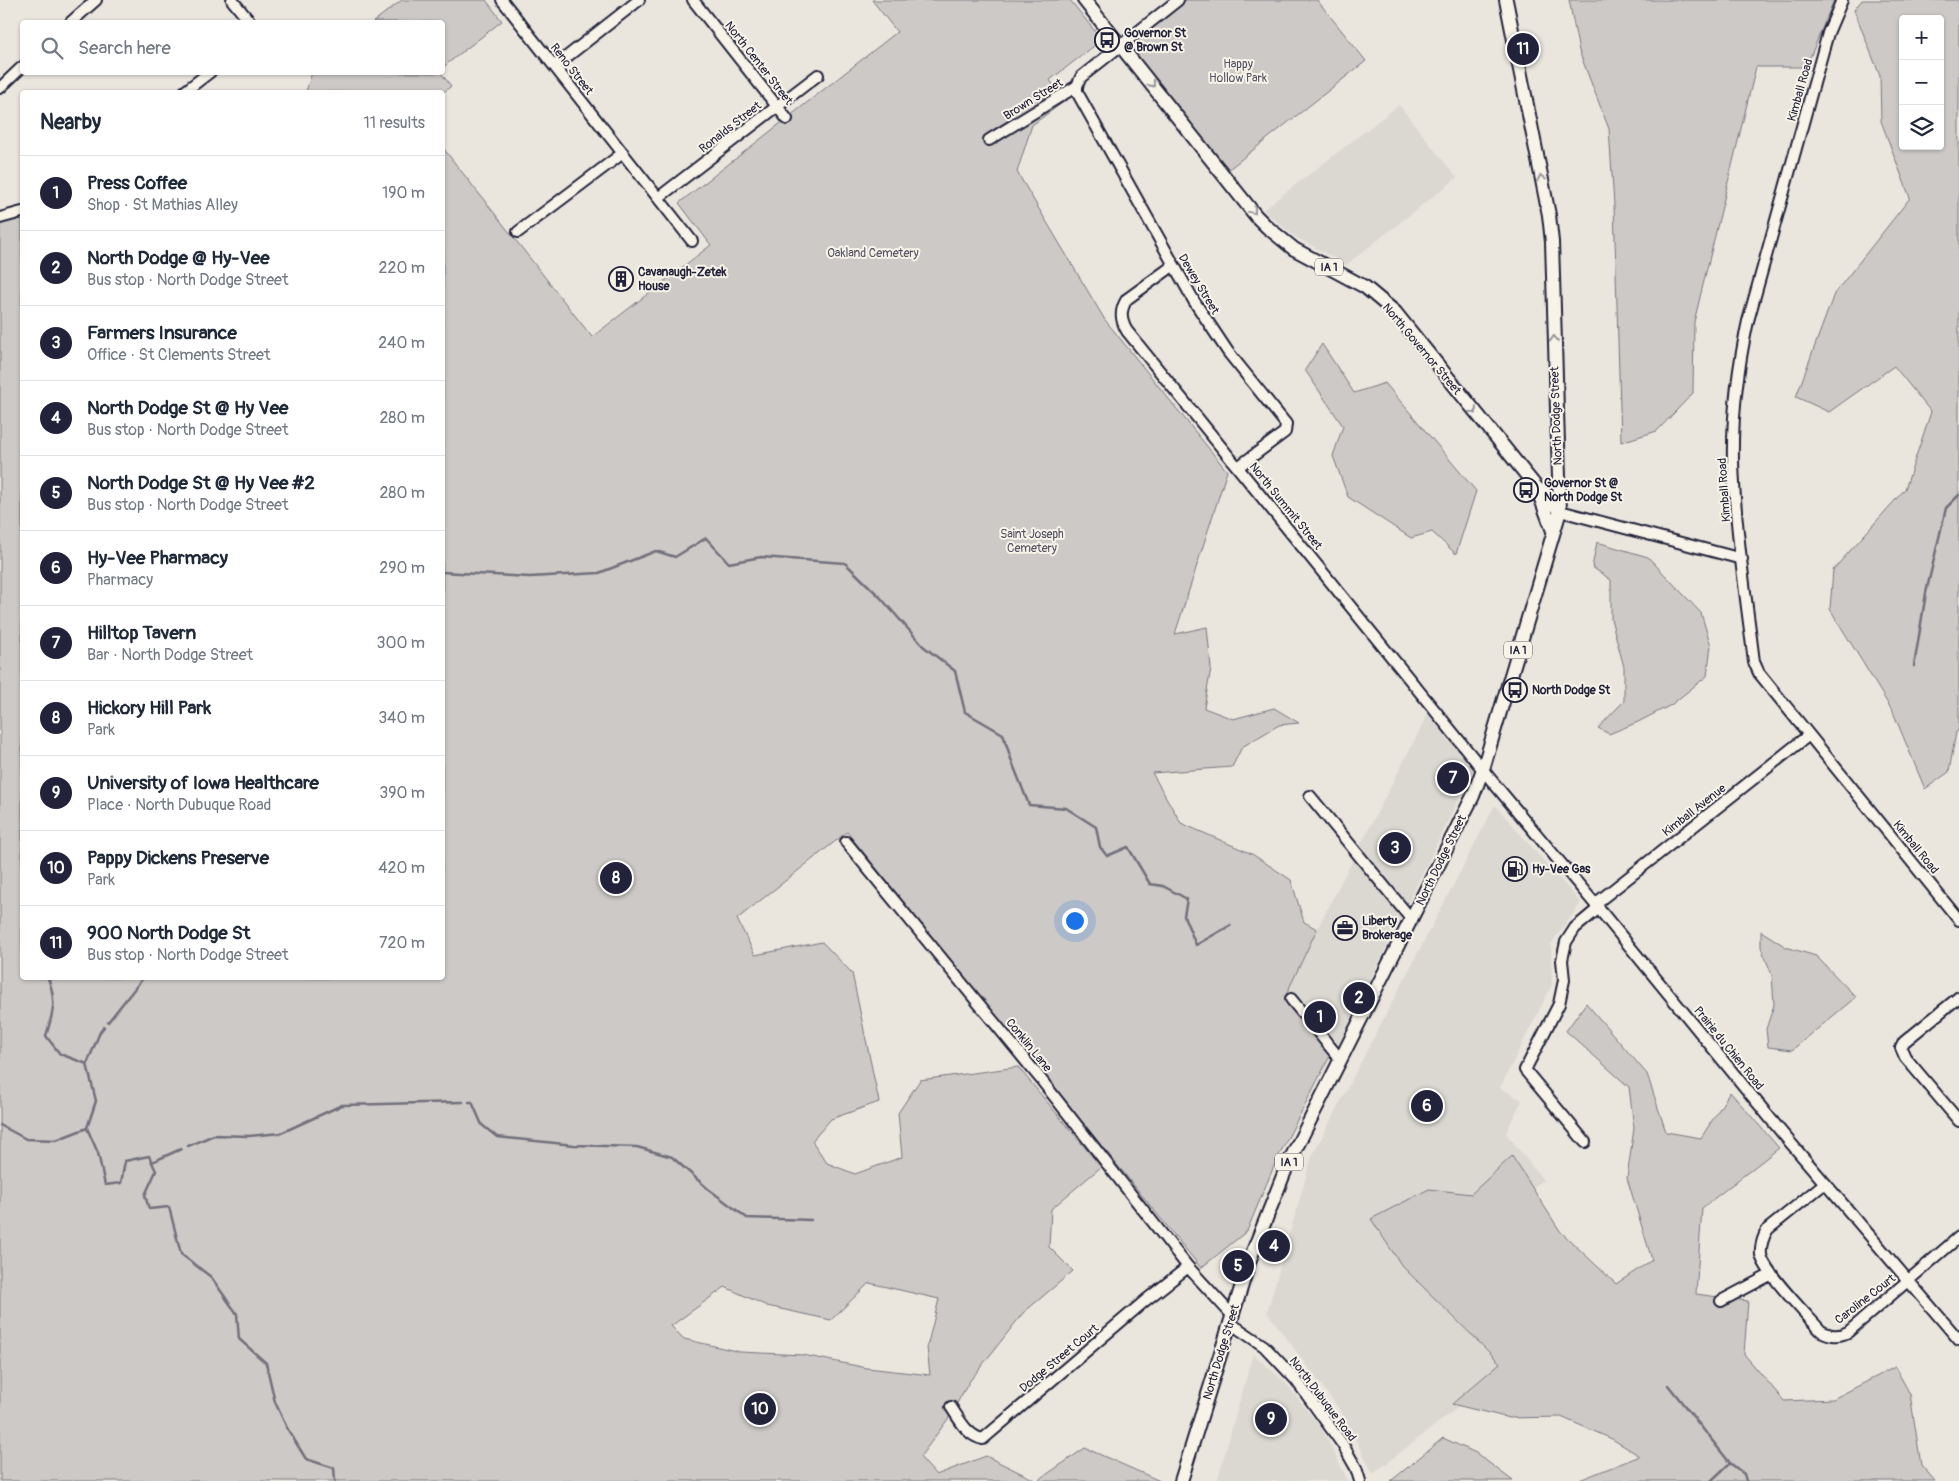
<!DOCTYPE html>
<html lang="en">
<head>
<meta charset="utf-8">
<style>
  body { margin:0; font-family:Pangolin,sans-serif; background:#f6f6f7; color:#1f2937 }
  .controls { position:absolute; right:15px; top:15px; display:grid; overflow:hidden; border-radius:5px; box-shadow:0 1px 4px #0004 }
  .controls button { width:45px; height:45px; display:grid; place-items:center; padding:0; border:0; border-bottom:1px solid #e0e1e3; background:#fff; color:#1f2937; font:25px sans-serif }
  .you { position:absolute; left:1074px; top:920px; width:18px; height:18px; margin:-12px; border:4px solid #fff; border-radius:50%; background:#1a73e8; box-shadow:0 0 0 8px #1a73e833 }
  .badge { display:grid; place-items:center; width:32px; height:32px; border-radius:50%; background:#22223b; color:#fff; font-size:16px; font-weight:700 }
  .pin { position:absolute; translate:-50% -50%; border:2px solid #fff; box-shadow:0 1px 5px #0006 }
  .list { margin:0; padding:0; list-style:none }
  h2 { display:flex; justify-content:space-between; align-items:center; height:65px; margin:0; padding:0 20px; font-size:21px }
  h2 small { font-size:16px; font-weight:400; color:#747a83 }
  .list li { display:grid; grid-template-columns:32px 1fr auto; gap:15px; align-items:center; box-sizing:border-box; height:75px; padding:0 20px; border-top:1px solid #e0e1e3 }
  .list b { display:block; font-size:19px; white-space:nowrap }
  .list p { margin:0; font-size:16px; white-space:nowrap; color:#747a83 }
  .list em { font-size:16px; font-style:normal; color:#747a83 }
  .icon { flex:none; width:28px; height:28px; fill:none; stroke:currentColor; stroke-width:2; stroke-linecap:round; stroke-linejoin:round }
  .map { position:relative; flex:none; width:1959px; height:1481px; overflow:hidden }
  .search { position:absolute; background:#fff; box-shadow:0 1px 4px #0004; left:20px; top:20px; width:425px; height:55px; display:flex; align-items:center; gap:12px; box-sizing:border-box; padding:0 18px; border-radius:5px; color:#747a83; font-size:19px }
  .panel { position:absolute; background:#fff; box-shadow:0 1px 4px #0004; left:20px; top:90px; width:425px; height:890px; border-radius:5px }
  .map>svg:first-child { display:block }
  .built { fill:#dbd8d2 }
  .green { fill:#cdc9c6; stroke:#787680; fill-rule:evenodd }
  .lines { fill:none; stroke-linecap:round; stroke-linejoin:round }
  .stream { stroke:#716f7b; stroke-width:2.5 }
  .minor-casing { stroke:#22223b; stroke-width:14 }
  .major-casing { stroke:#22223b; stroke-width:16 }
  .minor { stroke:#f7f3e8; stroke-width:10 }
  .major { stroke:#f7f3e8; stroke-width:12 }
  .oneway { stroke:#97959a }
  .labels { text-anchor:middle; stroke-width:4; stroke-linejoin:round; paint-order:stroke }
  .shield { fill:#f7f3e8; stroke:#62616f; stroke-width:1 }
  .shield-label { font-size:11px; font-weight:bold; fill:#22223b }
  .poi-label { font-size:12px; font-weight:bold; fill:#22223b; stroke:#f7f3e8; text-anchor:start }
  .street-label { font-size:12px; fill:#22223b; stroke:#f7f3e8 }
  .park-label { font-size:12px; fill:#555465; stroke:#f7f3e8 }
</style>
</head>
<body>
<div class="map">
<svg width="1959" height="1481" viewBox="0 0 1959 1481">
  <rect width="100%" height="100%" fill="#eae6de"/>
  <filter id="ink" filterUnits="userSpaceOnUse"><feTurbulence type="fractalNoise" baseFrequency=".02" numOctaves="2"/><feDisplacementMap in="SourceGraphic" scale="10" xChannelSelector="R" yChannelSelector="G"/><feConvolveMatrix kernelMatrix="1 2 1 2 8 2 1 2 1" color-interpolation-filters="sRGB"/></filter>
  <g filter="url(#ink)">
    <path class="built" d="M1399 105 1457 178 1346 265 1294 236 1263 210Z
      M1428 714 1473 770 1336 1050 1288 991 1317 929Z
      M1495 805 1581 903 1551 944 1552 985 1500 1088 1522 1100 1506 1133 1543 1180 1481 1228 1562 1326 1373 1474 1344 1416 1267 1312 1312 1156Z
      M1253 1354 1284 1381 1323 1430 1348 1481H1217Z"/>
    <path class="green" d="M402 0H486L502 21 443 67 442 22H373Z
      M872 0H1070L1102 40 1050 80 1065 101 1032 125 1017 172 1105 320 1227 471 1175 634 1207 627 1211 668 1204 708 1233 719 1274 708 1299 723 1279 725 1242 747 1232 767 1152 773 1181 823 1252 854 1291 880 1304 922 1317 929 1285 997 1331 1054 1276 1161 1247 1231 1201 1268 847 832 737 919 755 955 822 942 852 973 879 1102 831 1119 812 1141 827 1163 855 1174 902 1157 898 1113 920 1080 1018 1067 1101 1167 1051 1209 1049 1247 1073 1271 1023 1313 969 1382 948 1419 920 1457 936 1475 986 1456 1037 1481 1085 1448 1160 1481H0V217L22 211V978H442L443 148 592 337 711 245 679 203 897 32ZM869 1283 939 1299 927 1347 930 1375 867 1368 803 1355 740 1352 684 1339 671 1326 725 1287 767 1306 831 1320Z
      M1184 0H1317L1366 61 1229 169 1121 46Z
      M1569 0H1834L1806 67H1756L1694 322 1693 393 1657 431 1621 442 1614 205 1609 129 1579 51Z
      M1862 0H1959V730L1956 732 1949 772 1925 789 1893 712 1830 609 1833 570 1905 489 1931 412 1894 366 1829 412 1796 397 1834 294 1910 198 1881 121 1880 76 1854 10ZM1903 19H1940V146H1903Z
      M312 72 441 73 451 86 443 93 306 92Z
      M1322 344 1354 393 1385 383 1476 491 1456 554 1432 532 1411 538 1348 497 1333 456 1343 426 1305 370Z
      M1597 542 1648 557 1701 613 1711 646 1707 676 1671 705 1638 722 1609 734 1598 728 1624 701V667L1611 619V580L1592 567Z
      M1761 931 1786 947 1816 956 1856 997 1792 1050 1768 1047 1766 1029 1774 1005 1772 975 1761 947Z
      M1586 1003 1647 1074 1666 1132 1701 1138 1730 1092 1779 1148 1702 1208 1696 1294 1748 1301 1744 1354 1784 1401 1833 1399 1895 1367 1910 1394 1921 1465 1935 1481H1577L1640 1456 1612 1439 1561 1417 1509 1418 1452 1404 1500 1363 1402 1266 1371 1219 1429 1189 1471 1194 1512 1156 1560 1231 1616 1284 1652 1260 1627 1178 1634 1128 1629 1087 1566 1031Z
      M1443 1438 1476 1453 1513 1481H1391Z"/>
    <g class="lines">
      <path class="stream" d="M442 572 530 577 599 573 656 551 675 557 706 538 729 563 761 557 845 563 880 597 923 646 955 671 965 712 1003 734 1012 762 1029 805 1066 808 1096 827 1100 847 1107 856 1128 847 1150 884 1163 886 1187 899 1184 916 1196 945 1231 925
        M1914 666 1926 593 1946 508 1959 495
        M108 1022 143 978
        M87 1064 100 1032 104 1027
        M469 1102H472L482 1125 497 1137 574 1145 637 1147 672 1157 707 1188 747 1218 811 1220
        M0 1125 26 1139 56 1140 87 1128 96 1101 87 1064 60 1054 46 1036C53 1013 57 1001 48 978
        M87 1128 98 1153 105 1185 121 1183 125 1161 149 1156 156 1171 145 1195 149 1209 169 1207 181 1254 211 1277 237 1314 239 1339 266 1363 275 1402 287 1428 306 1459 334 1468 335 1481
        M188 1146 214 1135 249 1136 281 1133 342 1105 463 1102
        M152 1162 181 1149
        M1668 1385 1730 1463 1744 1474 1746 1481
        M1711 1481 1730 1463"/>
      <defs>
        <path id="minor" d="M232 0 250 22
          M502 0 692 241
          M693 0 787 119
          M1842 0 1828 33 1748 321C1738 367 1732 415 1733 461 1735 528 1746 596 1754 662L1759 673 1959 920
          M71 22 96 0
          M555 66 639 0
          M1077 86V92L1194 301 1228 352 1286 424 1285 432 1238 467
          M0 88 22 67
          M184 92 210 72
          M989 140 1077 86 1081 77 1178 0
          M658 198 818 75
          M0 218 22 212
          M518 232 623 153
          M1174 265 1127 299C1120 310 1120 319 1127 331L1492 781 1595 904 1783 1134 1959 1340
          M1560 511 1742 559
          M1310 796 1412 920
          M846 842 1039 1077 1188 1267 1233 1316
          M1595 904 1809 735
          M1959 997 1904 1042 1901 1048 1905 1057 1959 1121
          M1291 999 1340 1059
          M1585 1142 1525 1070 1559 1004 1564 980 1562 960 1566 942 1575 928 1599 908
          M1825 1183 1768 1229C1763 1237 1760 1245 1761 1255 1765 1273 1807 1315 1821 1331 1831 1336 1838 1337 1848 1332L1959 1237
          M1721 1301 1772 1274
          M1230 1323 1264 1346 1296 1380 1343 1445 1356 1468 1360 1481
          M951 1407C960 1420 967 1436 983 1439L1146 1300 1188 1267"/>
        <path id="major" d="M1084 0 1256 216 1267 227 1294 249 1365 287 1395 312 1537 488 1546 494 1560 511
          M1538 491 1553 531
          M1181 1481 1250 1259 1287 1166 1473 796 1483 769 1560 511 1552 242 1549 215 1506 0"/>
      </defs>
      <use href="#minor" class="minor-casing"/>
      <use href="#major" class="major-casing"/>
      <use href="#minor" class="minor"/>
      <use href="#major" class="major"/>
    </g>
    <defs><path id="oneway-chevron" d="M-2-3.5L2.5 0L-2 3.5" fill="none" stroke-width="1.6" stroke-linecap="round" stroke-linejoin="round" transform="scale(1.25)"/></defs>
    <g class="oneway">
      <use href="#oneway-chevron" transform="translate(1152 84) rotate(52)"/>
      <use href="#oneway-chevron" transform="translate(1541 178) rotate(-102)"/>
      <use href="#oneway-chevron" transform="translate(1253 211) rotate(50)"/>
      <use href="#oneway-chevron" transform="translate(1554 339) rotate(-92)"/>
      <use href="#oneway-chevron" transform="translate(1474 411) rotate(51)"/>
    </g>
  </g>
  <defs>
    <symbol id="bus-ring" viewBox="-11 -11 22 22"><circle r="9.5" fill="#f7f3e8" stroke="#22223b" stroke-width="1.5"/><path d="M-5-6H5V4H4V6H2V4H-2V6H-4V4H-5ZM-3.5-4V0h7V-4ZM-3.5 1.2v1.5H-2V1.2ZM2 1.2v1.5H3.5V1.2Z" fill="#22223b"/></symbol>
    <symbol id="building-ring" viewBox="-11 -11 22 22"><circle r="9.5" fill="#f7f3e8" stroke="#22223b" stroke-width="1.5"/><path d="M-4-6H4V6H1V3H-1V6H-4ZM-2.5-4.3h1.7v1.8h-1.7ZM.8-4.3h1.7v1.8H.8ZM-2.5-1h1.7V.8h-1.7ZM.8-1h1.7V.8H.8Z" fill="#22223b"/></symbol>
    <symbol id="fuel-ring" viewBox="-11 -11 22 22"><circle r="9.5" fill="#f7f3e8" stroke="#22223b" stroke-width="1.5"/><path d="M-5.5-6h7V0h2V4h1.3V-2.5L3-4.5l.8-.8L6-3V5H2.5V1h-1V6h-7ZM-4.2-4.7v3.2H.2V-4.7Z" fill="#22223b"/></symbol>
    <symbol id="office-ring" viewBox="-11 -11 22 22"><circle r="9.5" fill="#f7f3e8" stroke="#22223b" stroke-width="1.5"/><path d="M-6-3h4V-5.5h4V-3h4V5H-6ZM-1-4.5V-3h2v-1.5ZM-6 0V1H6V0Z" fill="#22223b"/></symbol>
  </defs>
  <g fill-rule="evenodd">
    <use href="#bus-ring" x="1093" y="26" width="28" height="28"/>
    <use href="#building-ring" x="607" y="265" width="28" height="28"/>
    <use href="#bus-ring" x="1512" y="476" width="28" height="28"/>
    <use href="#bus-ring" x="1501" y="676" width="28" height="28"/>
    <use href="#fuel-ring" x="1501" y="855" width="28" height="28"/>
    <use href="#office-ring" x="1331" y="914" width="28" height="28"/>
  </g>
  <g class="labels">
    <g class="shield">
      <rect x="1315" y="258.5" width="28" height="17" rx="4"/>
      <rect x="1504" y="641.5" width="28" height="17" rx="4"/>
      <rect x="1275" y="1153.5" width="28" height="17" rx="4"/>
    </g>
    <g class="shield-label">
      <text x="1329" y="271">IA 1</text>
      <text x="1518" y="654">IA 1</text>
      <text x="1289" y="1166">IA 1</text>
    </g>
    <g class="poi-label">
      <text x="1124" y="37">Governor St<tspan x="1124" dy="14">@ Brown St</tspan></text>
      <text x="638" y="276">Cavanaugh-Zetek<tspan x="638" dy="14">House</tspan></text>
      <text x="1544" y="487">Governor St @<tspan x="1544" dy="14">North Dodge St</tspan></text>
      <text x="1532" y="694">North Dodge St</text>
      <text x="1532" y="873">Hy-Vee Gas</text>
      <text x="1362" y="925">Liberty<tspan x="1362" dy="14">Brokerage</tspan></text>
    </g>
    <g class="street-label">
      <text transform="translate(759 63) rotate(52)" y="4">North Center Street</text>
      <text transform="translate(572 69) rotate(52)" y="4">Reno Street</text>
      <text transform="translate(1800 90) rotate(-74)" y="4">Kimball Road</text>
      <text transform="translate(1033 99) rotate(-32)" y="4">Brown Street</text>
      <text transform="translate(730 127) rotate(-38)" y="4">Ronalds Street</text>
      <text transform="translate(1199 284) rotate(59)" y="4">Dewey Street</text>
      <text transform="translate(1422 349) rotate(50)" y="4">North Governor Street</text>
      <text transform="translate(1556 416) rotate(-92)" y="4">North Dodge Street</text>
      <text transform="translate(1724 490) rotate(-94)" y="4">Kimball Road</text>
      <text transform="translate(1286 506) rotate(51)" y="4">North Summit Street</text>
      <text transform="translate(1694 810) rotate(-38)" y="4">Kimball Avenue</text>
      <text transform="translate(1916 847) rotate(51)" y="4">Kimball Road</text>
      <text transform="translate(1441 860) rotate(-64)" y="4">North Dodge Street</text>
      <text transform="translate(1029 1045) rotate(51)" y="4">Conklin Lane</text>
      <text transform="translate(1729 1048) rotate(51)" y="4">Prairie du Chien Road</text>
      <text transform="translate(1865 1299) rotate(-38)" y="4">Caroline Court</text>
      <text transform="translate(1221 1352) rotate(-73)" y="4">North Dodge Street</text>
      <text transform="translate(1059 1358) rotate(-40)" y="4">Dodge Street Court</text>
      <text transform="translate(1323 1399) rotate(53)" y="4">North Dubuque Road</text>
    </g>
    <g class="park-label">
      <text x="1238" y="68">Happy<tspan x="1238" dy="14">Hollow Park</tspan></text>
      <text x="873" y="257">Oakland Cemetery</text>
      <text x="1032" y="538">Saint Joseph<tspan x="1032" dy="14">Cemetery</tspan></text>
    </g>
  </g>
</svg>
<div class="controls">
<button>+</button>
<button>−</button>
<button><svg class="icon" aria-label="layers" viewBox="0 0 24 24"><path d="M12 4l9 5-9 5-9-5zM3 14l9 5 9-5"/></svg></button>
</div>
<div class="you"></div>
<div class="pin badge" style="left:1320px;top:1017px">1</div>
<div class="pin badge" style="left:1359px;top:998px">2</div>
<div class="pin badge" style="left:1395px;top:848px">3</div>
<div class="pin badge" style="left:1274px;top:1246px">4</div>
<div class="pin badge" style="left:1238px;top:1266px">5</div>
<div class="pin badge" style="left:1427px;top:1106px">6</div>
<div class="pin badge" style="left:1453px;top:778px">7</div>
<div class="pin badge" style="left:616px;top:878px">8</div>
<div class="pin badge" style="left:1271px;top:1419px">9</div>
<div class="pin badge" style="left:760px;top:1409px">10</div>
<div class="pin badge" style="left:1523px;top:49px">11</div>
<div class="search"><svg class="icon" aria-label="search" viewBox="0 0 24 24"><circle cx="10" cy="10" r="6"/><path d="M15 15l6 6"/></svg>Search here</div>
<section class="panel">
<h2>Nearby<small>11 results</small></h2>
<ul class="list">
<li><span class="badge">1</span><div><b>Press Coffee</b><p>Shop · St Mathias Alley</p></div><em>190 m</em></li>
<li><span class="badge">2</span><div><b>North Dodge @ Hy-Vee</b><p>Bus stop · North Dodge Street</p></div><em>220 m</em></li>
<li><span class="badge">3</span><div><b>Farmers Insurance</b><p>Office · St Clements Street</p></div><em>240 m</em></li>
<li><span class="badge">4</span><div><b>North Dodge St @ Hy Vee</b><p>Bus stop · North Dodge Street</p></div><em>280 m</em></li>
<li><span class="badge">5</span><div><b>North Dodge St @ Hy Vee #2</b><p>Bus stop · North Dodge Street</p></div><em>280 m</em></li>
<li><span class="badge">6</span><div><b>Hy-Vee Pharmacy</b><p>Pharmacy</p></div><em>290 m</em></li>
<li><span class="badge">7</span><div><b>Hilltop Tavern</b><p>Bar · North Dodge Street</p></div><em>300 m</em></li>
<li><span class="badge">8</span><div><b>Hickory Hill Park</b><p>Park</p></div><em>340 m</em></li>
<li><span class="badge">9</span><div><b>University of Iowa Healthcare</b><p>Place · North Dubuque Road</p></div><em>390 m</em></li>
<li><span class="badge">10</span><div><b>Pappy Dickens Preserve</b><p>Park</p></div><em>420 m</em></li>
<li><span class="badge">11</span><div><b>900 North Dodge St</b><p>Bus stop · North Dodge Street</p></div><em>720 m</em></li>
</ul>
</section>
</div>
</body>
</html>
